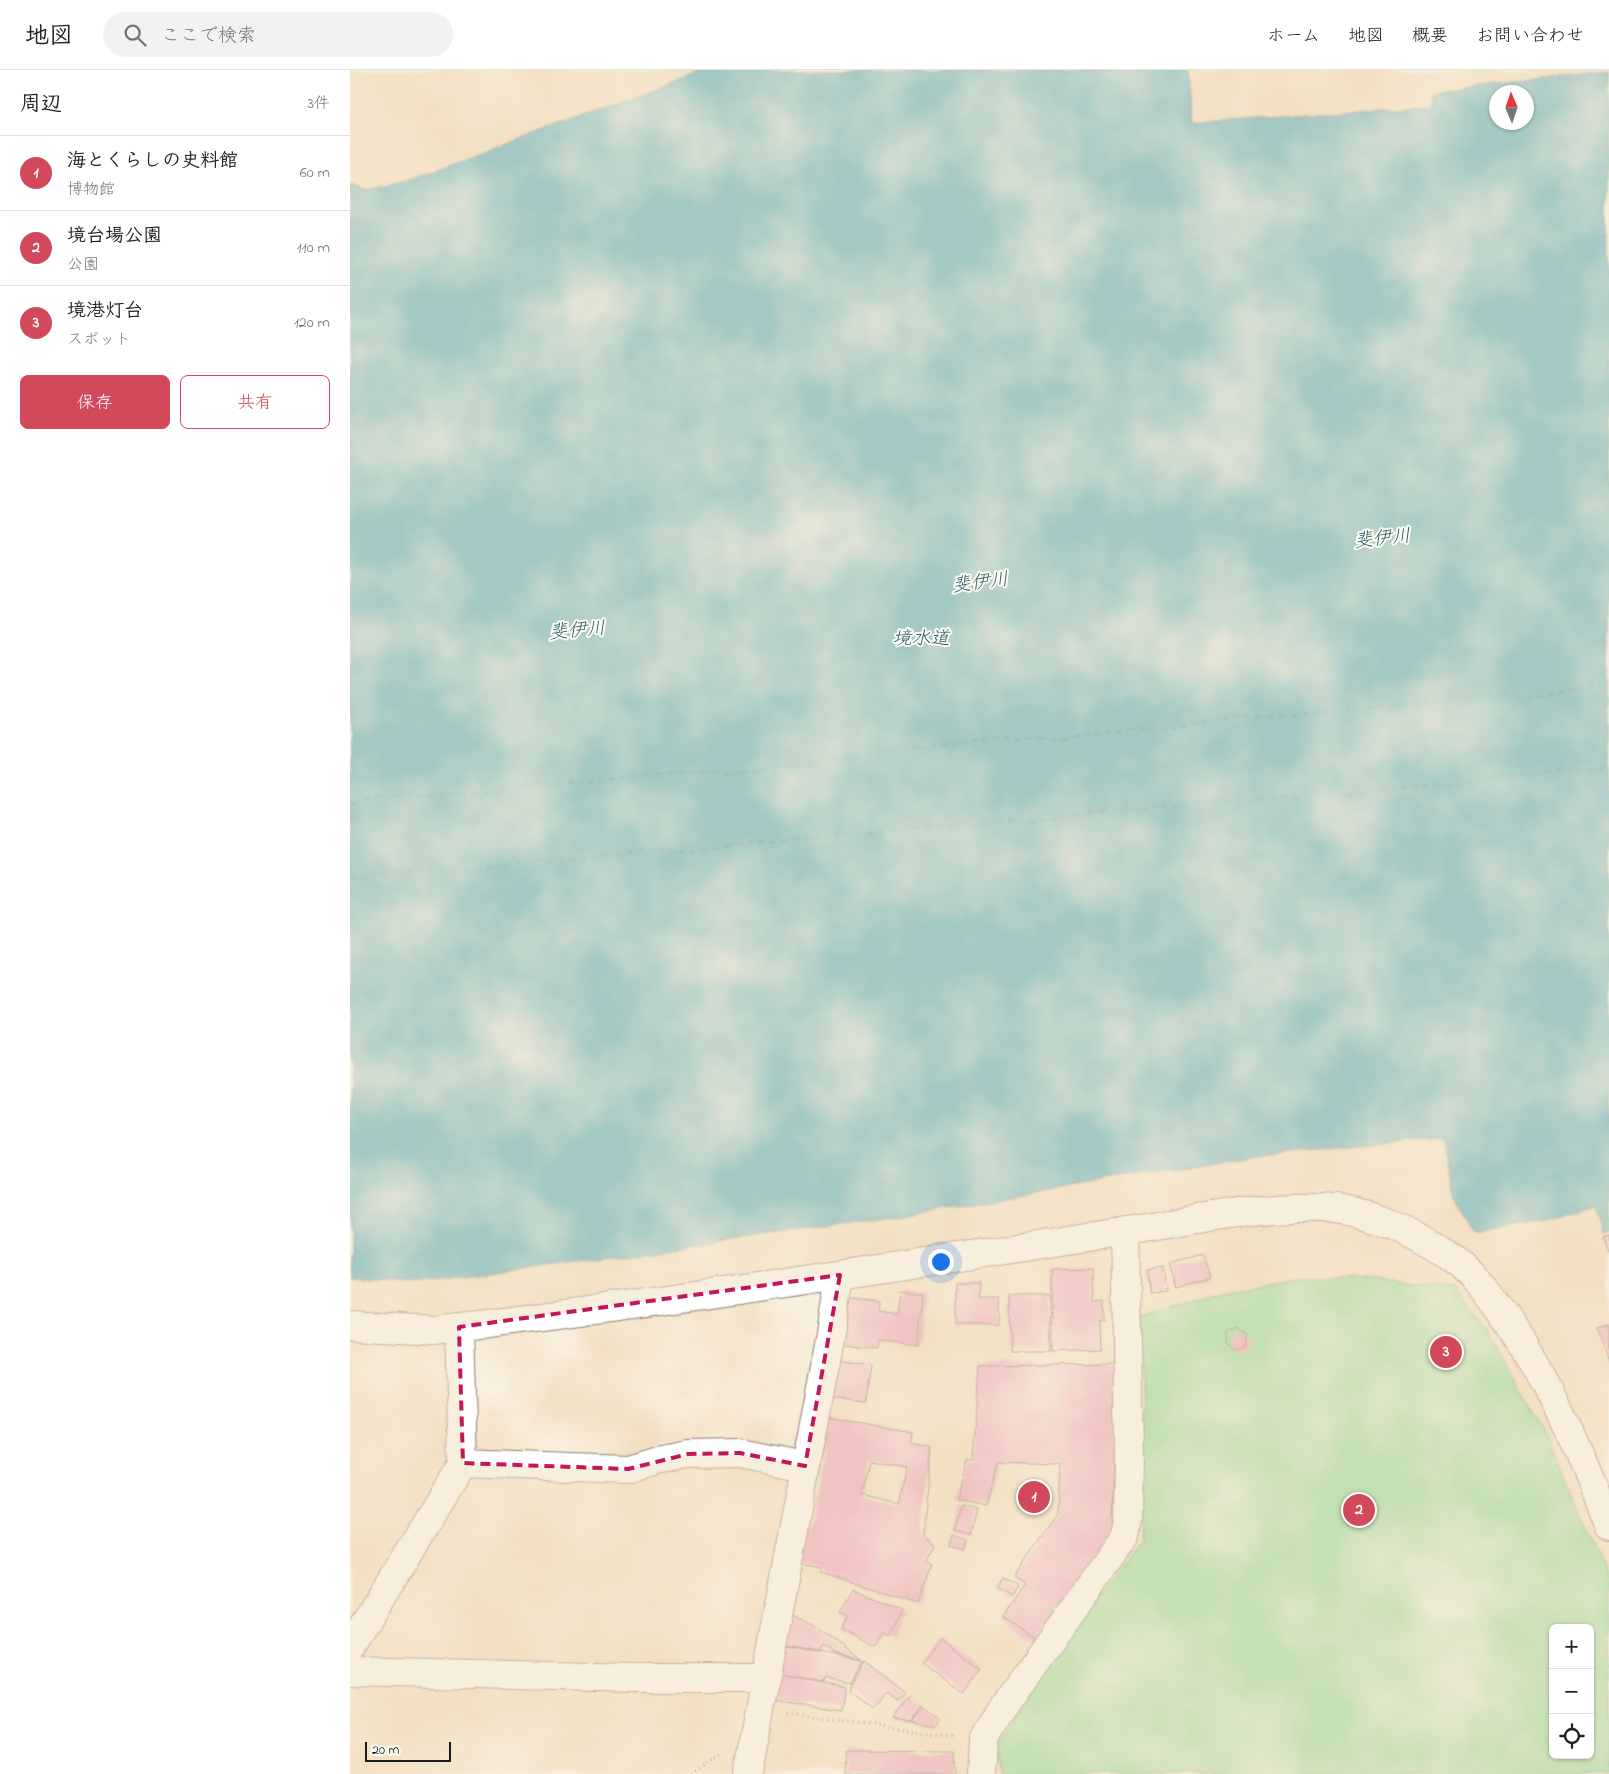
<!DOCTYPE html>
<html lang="ja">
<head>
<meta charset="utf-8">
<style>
  body { margin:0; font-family:"Indie Flower","Klee One",sans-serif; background:#f2f2f2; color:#222 }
  .controls { position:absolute; right:15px; bottom:15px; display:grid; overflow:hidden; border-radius:8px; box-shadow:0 1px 4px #0004 }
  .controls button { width:45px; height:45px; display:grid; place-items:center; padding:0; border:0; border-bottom:1px solid #e0e0e0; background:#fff; color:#222; font:25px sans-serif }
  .compass { position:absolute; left:1139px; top:15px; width:45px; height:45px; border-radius:50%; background:#fff; box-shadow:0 1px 4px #0004; rotate:358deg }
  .scale { position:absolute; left:15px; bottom:12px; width:86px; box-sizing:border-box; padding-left:5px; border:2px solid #1c1c1c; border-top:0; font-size:14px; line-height:18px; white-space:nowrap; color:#1c1c1c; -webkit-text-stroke:4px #fdfcf7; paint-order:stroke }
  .you { position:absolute; left:590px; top:1191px; width:18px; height:18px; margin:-12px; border:4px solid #fff; border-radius:50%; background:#1a73e8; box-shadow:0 0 0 8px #1a73e833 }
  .badge { display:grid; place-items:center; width:32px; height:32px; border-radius:50%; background:#d1495b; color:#fff; font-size:16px; font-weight:700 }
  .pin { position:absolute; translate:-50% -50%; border:2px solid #fff; box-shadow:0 1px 5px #0006 }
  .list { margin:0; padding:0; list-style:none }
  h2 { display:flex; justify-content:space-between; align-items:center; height:65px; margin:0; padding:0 20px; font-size:21px }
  h2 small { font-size:16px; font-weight:400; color:#767676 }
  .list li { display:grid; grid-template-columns:32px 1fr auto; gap:15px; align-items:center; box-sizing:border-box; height:75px; padding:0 20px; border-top:1px solid #e0e0e0 }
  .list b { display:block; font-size:19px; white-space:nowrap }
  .list p { margin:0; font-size:16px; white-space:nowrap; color:#767676 }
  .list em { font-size:16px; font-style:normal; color:#767676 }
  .actions { display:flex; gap:10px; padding:15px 20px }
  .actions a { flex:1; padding:11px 0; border:1px solid #d1495b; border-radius:8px; text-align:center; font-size:18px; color:#d1495b }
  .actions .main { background:#d1495b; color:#fff }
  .icon { flex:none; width:28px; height:28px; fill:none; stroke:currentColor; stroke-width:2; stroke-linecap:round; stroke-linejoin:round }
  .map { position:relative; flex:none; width:1259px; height:1704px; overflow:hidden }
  header { display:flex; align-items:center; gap:30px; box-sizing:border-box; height:70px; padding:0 25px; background:#fff; border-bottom:1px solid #e0e0e0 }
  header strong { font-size:24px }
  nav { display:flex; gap:28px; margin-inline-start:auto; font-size:18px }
  .search { width:350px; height:45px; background:#f2f2f2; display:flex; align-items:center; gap:12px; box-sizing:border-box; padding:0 18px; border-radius:28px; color:#767676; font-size:19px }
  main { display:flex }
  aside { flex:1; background:#fff }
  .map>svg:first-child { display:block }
  .green { fill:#8edf9f; stroke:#557e5e; fill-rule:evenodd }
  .water { fill:#45acc4; stroke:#306470; fill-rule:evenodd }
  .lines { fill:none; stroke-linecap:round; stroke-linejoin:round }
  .ferry { stroke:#2e5d68; stroke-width:1; stroke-dasharray:6 5; stroke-linecap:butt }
  .building { fill:#f0a3c6; fill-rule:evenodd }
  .minor-casing { stroke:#887e70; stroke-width:30 }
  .path { stroke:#887e70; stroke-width:3; stroke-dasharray:1 4; stroke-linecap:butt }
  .minor { stroke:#fff; stroke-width:28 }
  .marked { fill:none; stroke:#c2185b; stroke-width:4; stroke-dasharray:10 6; stroke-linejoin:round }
  .labels { text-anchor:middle; stroke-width:4; stroke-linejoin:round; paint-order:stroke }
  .water-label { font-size:19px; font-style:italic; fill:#2e5d68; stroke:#fdfcf7 }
</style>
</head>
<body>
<header>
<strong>地図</strong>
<div class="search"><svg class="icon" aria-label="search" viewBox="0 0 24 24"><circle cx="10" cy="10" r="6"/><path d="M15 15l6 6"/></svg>ここで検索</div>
<nav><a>ホーム</a><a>地図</a><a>概要</a><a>お問い合わせ</a></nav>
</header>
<main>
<aside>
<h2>周辺<small>3件</small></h2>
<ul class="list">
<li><span class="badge">1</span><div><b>海とくらしの史料館</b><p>博物館</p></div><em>60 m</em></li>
<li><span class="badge">2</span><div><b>境台場公園</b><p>公園</p></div><em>110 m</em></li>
<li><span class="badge">3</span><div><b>境港灯台</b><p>スポット</p></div><em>120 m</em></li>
</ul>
<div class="actions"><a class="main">保存</a><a>共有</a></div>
</aside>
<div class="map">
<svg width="1259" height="1704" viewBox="0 0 1259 1704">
  <rect width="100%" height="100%" fill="#fdfcf7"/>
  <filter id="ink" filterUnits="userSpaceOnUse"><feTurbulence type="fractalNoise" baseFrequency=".02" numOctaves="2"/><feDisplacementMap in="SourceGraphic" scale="10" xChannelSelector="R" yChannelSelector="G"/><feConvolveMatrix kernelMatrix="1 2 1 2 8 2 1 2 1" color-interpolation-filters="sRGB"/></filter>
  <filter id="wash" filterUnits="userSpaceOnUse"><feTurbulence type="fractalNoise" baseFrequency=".0096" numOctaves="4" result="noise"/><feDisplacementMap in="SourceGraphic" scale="20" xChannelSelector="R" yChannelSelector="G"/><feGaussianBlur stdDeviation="1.12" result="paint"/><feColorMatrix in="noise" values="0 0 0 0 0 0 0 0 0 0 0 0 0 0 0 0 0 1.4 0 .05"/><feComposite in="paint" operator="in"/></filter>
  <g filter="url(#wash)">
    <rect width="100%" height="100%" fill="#f3e0c3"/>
    <path class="green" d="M950 1206 1014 1210 1105 1221 1138 1261 1197 1366 1259 1514V1704H648L647 1675 720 1559 789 1470 793 1411 790 1247 872 1220ZM1203 1558H1240V1685H1203Z"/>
    <path class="water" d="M360 0H838L842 53 1081 34 1080 21 1259 2V1162L1253 1164 1246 1135 1198 1151 1124 1163 1104 1126 1093 1068 902 1087 551 1146 62 1214 0 1207V115L16 120 56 111ZM1146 22H1176V52H1146Z"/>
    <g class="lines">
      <path class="ferry" d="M0 734 1259 615
        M0 808 1259 699"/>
    </g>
    <g id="blocks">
      <path class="building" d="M1259 1165V1183L1253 1167Z
        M853 1185 860 1207 826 1217 820 1194Z
        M743 1198 744 1232 754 1231V1250L749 1251 750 1279 703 1281 702 1199Z
        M813 1198 816 1221 800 1223 797 1200Z
        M605 1213H629L628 1229H649V1255H605Z
        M550 1220 573 1223 568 1275 528 1270 527 1278 486 1273 494 1227 529 1231 528 1241 547 1244Z
        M659 1226H700L701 1281H660Z
        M1259 1254V1292L1247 1258Z
        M888 1258 897 1265 896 1276 886 1280 878 1273V1263Z
        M1090 1268 1105 1269 1111 1283 1102 1296 1087 1294 1082 1281Z
        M486 1290 521 1295 516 1333 481 1329Z
        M767 1294 762 1459 687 1569 653 1547 675 1515 664 1508 708 1444 710 1394 648 1392 636 1436 606 1430 617 1390H623L630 1296Z
        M471 1346 563 1362 561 1373 582 1377 573 1464 585 1474 576 1491 582 1494 568 1534 471 1502 472 1497 445 1492 459 1453 475 1377 465 1375ZM519 1390 557 1397 549 1434 512 1425Z
        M611 1436 627 1440 621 1465 605 1461Z
        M604 1465 618 1470 615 1479 601 1475Z
        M653 1508 668 1517 662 1527 647 1518Z
        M503 1519 552 1540 541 1566 533 1563 525 1577 491 1559 498 1546 490 1542Z
        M436 1542 467 1557 511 1590 485 1584 474 1576 470 1582 430 1575Z
        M590 1568 632 1599 614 1624 571 1593Z
        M433 1576 512 1591 500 1613 475 1608 474 1612 434 1605 495 1617 491 1640 423 1630Z
        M514 1591 555 1622 548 1631 536 1623 523 1639 499 1621 501 1614Z
        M559 1625 573 1635 561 1651 543 1648Z
        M574 1635 590 1648 586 1655 562 1651Z
        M496 1680 604 1681 605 1704H495Z"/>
    </g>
  </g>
  <g filter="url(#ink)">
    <use href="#blocks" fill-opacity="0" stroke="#887e70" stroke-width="1"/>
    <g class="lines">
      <defs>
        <path id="minor" d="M0 1255 83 1260 138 1254C321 1231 504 1203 687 1175 723 1169 760 1164 796 1158 853 1148 913 1136 971 1138 1014 1139 1063 1161 1098 1185 1122 1200 1139 1224 1155 1247 1200 1312 1230 1383 1259 1456
          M109 1257 113 1393 278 1399 307 1390 338 1384 390 1383 455 1396
          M0 1577 113 1393
          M0 1601 286 1608H416
          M398 1704 481 1264 490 1205
          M631 1704 633 1670 653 1637 775 1466 778 1449 779 1382 775 1161"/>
      </defs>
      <use href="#minor" class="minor-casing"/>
      <path class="path" d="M438 1643 605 1666
        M341 1704 374 1682"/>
      <use href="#minor" class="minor"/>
    </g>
  </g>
  <path d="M0 0H1259V1704H0ZM490 1205 455 1396 390 1383 338 1384 278 1399 113 1393 109 1257Z" fill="#f3e0c3" fill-opacity=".55" fill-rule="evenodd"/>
  <path class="marked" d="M490 1205 455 1396 390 1383 338 1384 278 1399 113 1393 109 1257Z"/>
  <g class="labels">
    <g class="water-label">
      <text transform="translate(1032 467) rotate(-6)" y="7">斐伊川</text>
      <text transform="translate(630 511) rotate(-7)" y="7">斐伊川</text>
      <text transform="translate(227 559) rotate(-5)" y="7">斐伊川</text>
      <text x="571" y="574">境水道</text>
    </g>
  </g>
</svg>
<div class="controls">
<button>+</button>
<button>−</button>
<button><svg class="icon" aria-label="locate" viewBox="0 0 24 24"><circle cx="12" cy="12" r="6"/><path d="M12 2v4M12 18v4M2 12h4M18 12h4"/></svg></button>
</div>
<svg class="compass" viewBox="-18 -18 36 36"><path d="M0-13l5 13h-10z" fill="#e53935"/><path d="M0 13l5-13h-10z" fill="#767676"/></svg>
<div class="scale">20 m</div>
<div class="you"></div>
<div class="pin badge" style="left:684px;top:1427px">1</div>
<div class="pin badge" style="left:1009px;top:1440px">2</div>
<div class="pin badge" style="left:1096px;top:1282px">3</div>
</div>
</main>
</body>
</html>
